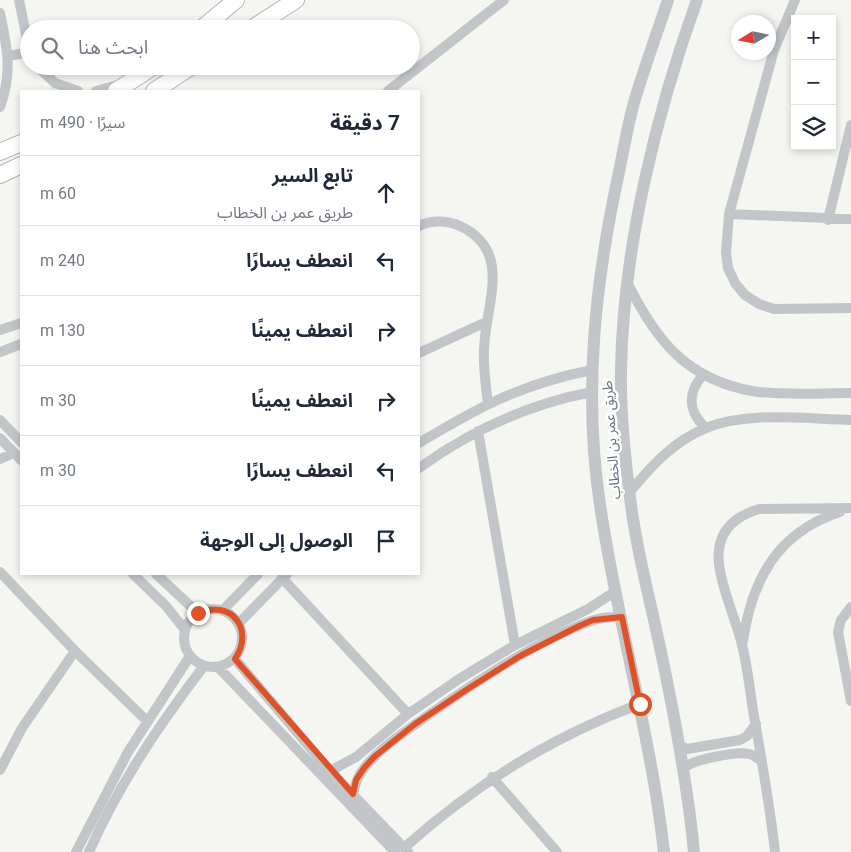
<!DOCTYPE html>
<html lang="ar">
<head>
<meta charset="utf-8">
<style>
  body { margin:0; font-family:Roboto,"Noto Sans Arabic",sans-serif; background:#f2f2f3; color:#1f2937; direction:rtl }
  .controls { position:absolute; right:15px; top:15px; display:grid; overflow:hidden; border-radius:0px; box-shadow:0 2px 8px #0003 }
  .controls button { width:45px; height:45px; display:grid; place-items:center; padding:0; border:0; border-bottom:1px solid #e0e1e3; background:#fff; color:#1f2937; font:25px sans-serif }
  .compass { position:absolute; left:731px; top:15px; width:45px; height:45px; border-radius:50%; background:#fff; box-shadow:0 2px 8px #0003; rotate:260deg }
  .stop { position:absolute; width:15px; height:15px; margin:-11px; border:4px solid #df5227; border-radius:50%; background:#fff }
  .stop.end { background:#df5227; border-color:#fff; box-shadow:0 1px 5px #0008 }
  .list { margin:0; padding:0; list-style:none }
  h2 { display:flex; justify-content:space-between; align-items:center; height:65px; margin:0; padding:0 20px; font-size:21px }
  h2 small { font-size:16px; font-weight:400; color:#747a83 }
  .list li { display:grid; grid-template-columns:32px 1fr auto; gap:15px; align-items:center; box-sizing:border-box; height:70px; padding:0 20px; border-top:1px solid #e0e1e3 }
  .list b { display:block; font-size:19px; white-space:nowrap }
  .list p { margin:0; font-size:16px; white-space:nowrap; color:#747a83 }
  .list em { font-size:16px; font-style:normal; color:#747a83 }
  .icon { flex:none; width:28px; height:28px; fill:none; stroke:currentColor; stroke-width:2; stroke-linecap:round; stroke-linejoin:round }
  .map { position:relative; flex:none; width:851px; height:852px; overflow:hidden; direction:ltr }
  .search { position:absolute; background:#fff; box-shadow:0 2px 8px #0003; left:20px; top:20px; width:400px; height:55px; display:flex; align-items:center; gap:12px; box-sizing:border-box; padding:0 18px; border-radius:28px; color:#747a83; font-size:19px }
  .panel { position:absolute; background:#fff; box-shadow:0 2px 8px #0003; left:20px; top:90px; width:400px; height:485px; border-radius:0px; direction:rtl }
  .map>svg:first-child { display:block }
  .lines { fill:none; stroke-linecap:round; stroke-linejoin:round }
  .primary-casing { stroke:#b3b7bb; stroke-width:18 }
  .minor { stroke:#c2c6c9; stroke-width:10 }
  .tertiary { stroke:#c2c6c9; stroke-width:12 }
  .primary { stroke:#fff; stroke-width:16 }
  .route { stroke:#df5227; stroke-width:6 }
  .labels { text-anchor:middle; stroke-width:5; stroke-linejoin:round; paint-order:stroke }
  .street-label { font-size:14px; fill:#647481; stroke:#fff }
</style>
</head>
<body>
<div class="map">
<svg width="851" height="852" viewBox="0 0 851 852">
  <rect width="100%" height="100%" fill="#f5f5f1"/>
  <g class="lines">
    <defs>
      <path id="primary" d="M201 29 236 0
        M251 29 296 0
        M116 91 154 66
        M154 91 192 66
        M0 152 21 143
        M0 175 21 165"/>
    </defs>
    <use href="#primary" class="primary-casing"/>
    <path class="minor" d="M19 0 29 49
      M795 0 774 50 729 214 726 253 728 268 735 283 745 295 759 304 774 309 851 308
      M0 13C7 47 13 72 0 107
      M9 56 29 52
      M37 66 55 83 78 91
      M96 91 121 84
      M388 91 504 0
      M729 214 851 219
      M828 220 851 125
      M419 226C431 220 447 220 460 226 514 251 485 305 484 350 483 368 486 386 488 404
      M628 284C656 340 686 379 752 391 779 396 822 393 851 393
      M0 330 21 323
      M0 352 21 344
      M419 353 486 322
      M703 375C687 393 688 412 706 428
      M0 420 21 442
      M478 431 515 645
      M0 438 21 460
      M419 443C479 407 521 384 592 370
      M0 459 14 453
      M419 468C472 430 528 404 592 392
      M630 492C651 466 674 441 706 428 748 411 806 419 851 420
      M0 572 75 651 147 721
      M133 574 166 606 185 630
      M156 574 198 613
      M282 578 408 714
      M851 607 841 620 838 632 851 701
      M184 638a29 29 0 1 1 58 0a29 29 0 1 1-58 0Z
      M223 610 258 574
      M239 623 287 574
      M743 641C752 579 778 532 840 512
      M235 659 330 771 408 852
      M218 667 395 852
      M679 745 687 749 740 740 747 736 756 724
      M683 769C691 760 736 751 749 754 754 755 758 758 762 762
      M0 770 22 728 75 651
      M330 771 356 757 408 714 459 679 515 645 588 609 616 591
      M492 777 557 852
      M353 794C355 784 358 775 365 767 381 747 406 731 427 716 474 683 538 640 591 621 601 617 611 617 621 617
      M404 848C475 784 551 737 640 704
      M76 852 128 752 190 656
      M89 852C119 784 159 725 204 666
      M775 852C770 806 762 762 754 716 750 693 748 668 742 645 736 619 715 574 719 549 722 527 739 515 759 509L851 508"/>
    <path class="tertiary" d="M664 852C651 735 617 622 600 505 583 393 595 282 619 172 624 148 628 123 635 99 645 66 657 33 668 0
      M694 852C687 777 672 702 656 629 647 588 636 546 631 505 625 460 620 415 621 370 623 248 656 114 697 0"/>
    <use href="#primary" class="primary"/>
  </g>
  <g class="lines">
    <path class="route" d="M198 613C231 599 255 629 235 659L353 794 356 780 364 768 374 757 415 724 466 690 520 656 579 626 593 620 622 617 640 704"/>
  </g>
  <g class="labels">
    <g class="street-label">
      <text transform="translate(611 440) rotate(-94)" y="5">طريق عمر بن الخطاب</text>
    </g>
  </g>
</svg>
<div class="controls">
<button>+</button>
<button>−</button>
<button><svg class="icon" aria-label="layers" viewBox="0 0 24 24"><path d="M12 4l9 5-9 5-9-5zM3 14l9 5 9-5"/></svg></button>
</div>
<svg class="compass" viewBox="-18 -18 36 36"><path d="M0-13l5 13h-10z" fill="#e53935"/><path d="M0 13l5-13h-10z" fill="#747a83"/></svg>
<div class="stop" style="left:640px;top:704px"></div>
<div class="stop end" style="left:198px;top:613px"></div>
<div class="search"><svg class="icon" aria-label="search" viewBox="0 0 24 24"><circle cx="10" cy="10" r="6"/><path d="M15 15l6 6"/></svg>ابحث هنا</div>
<section class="panel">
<h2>7 دقيقة<small>سيرًا · 490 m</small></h2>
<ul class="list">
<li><svg class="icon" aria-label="ahead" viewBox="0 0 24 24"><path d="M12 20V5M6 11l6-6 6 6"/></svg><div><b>تابع السير</b><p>طريق عمر بن الخطاب</p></div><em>60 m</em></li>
<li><svg class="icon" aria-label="left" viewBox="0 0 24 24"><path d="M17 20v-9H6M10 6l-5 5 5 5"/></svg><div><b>انعطف يسارًا</b></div><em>240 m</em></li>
<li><svg class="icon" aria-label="right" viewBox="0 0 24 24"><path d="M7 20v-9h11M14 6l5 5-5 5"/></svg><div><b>انعطف يمينًا</b></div><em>130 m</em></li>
<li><svg class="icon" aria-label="right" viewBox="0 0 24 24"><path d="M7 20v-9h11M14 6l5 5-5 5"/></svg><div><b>انعطف يمينًا</b></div><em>30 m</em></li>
<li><svg class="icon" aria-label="left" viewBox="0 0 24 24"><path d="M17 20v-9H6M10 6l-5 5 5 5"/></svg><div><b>انعطف يسارًا</b></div><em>30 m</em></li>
<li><svg class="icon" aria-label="arrive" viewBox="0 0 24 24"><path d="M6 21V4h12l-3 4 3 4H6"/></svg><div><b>الوصول إلى الوجهة</b></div></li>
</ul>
</section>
</div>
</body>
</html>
